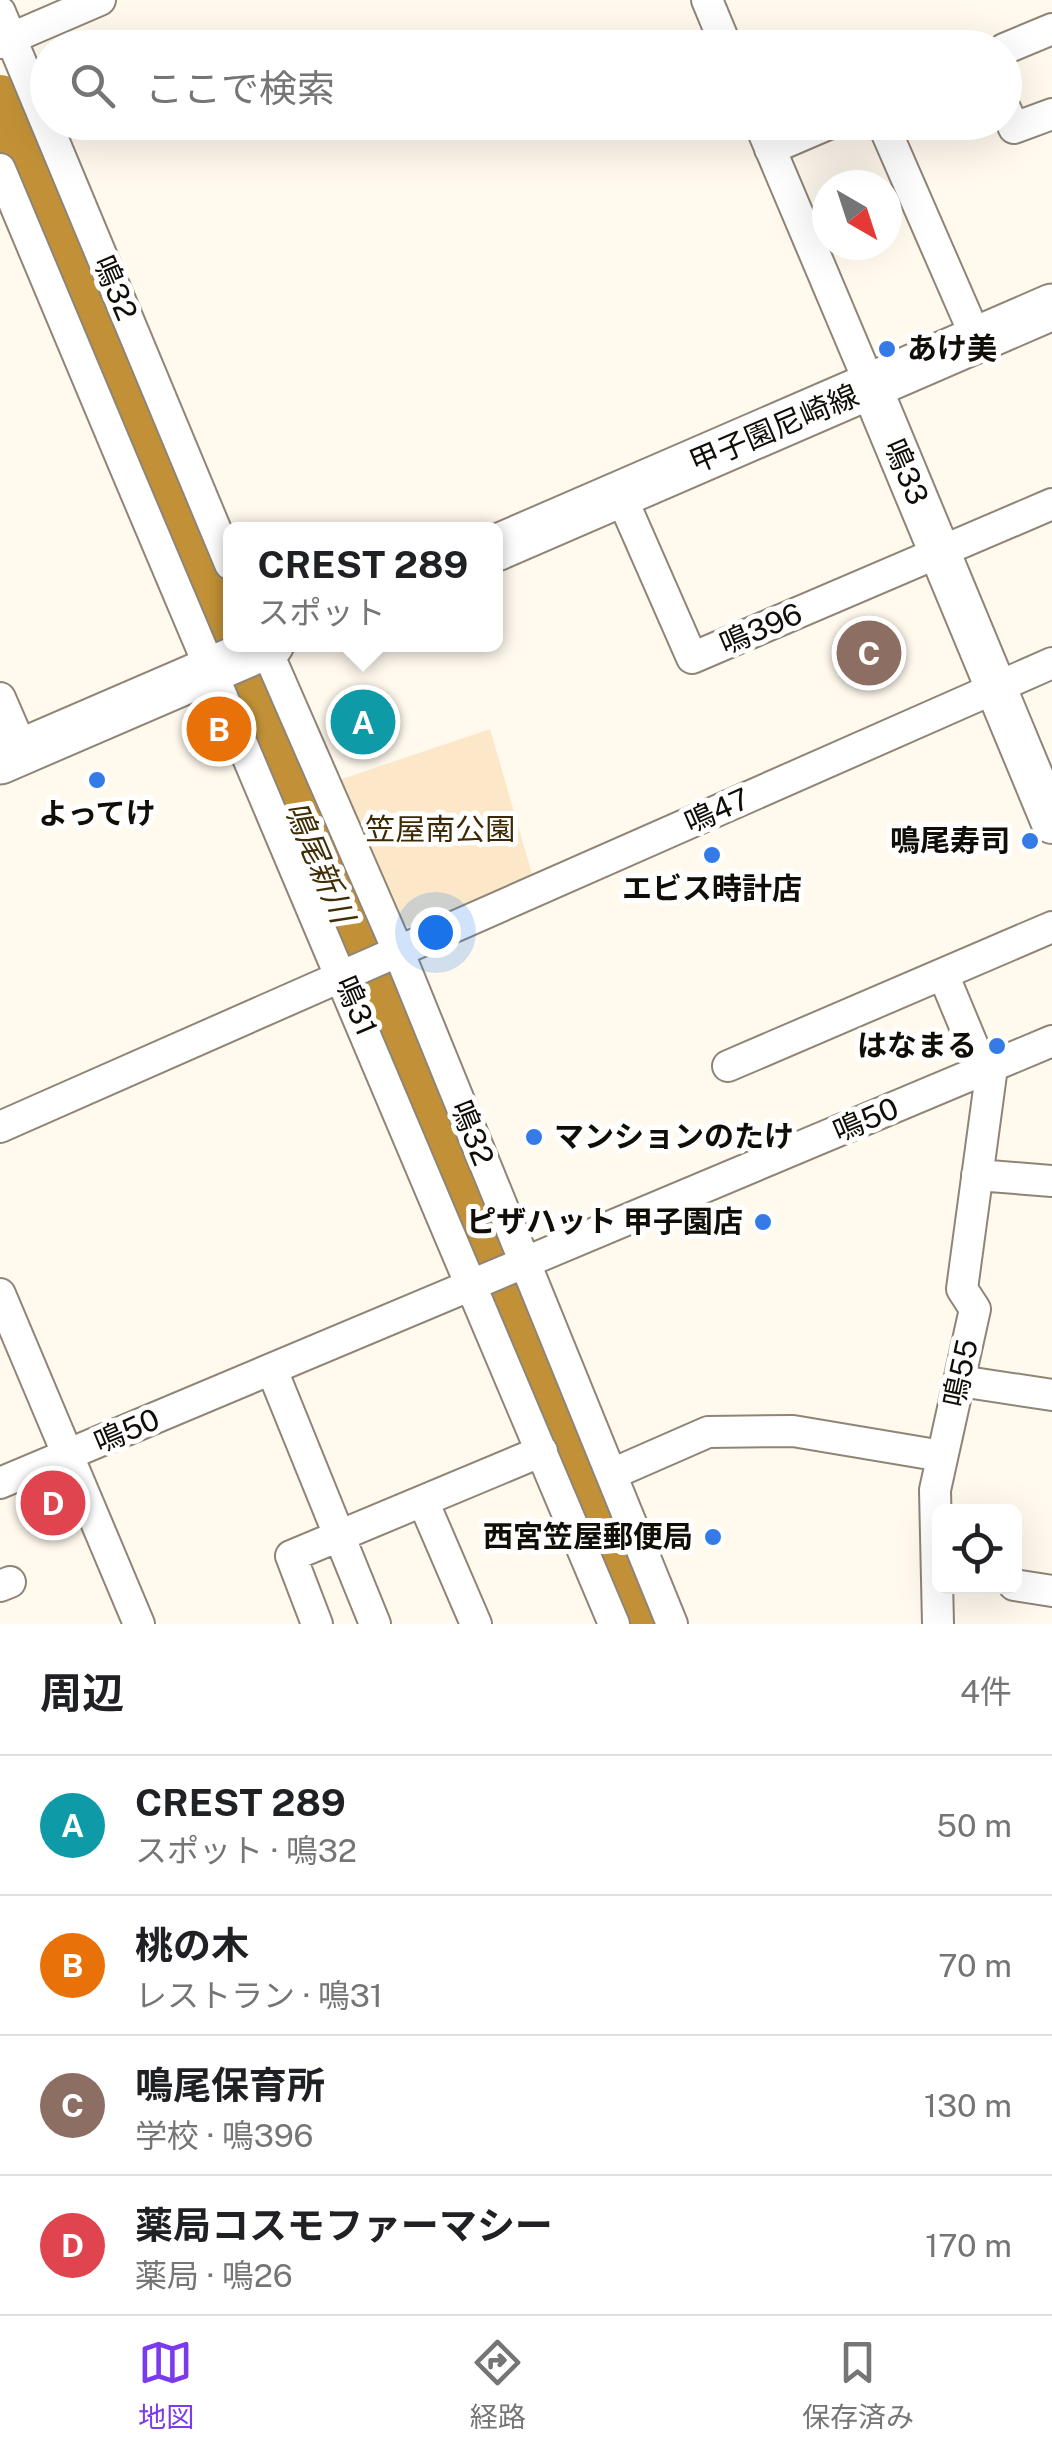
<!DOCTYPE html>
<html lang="ja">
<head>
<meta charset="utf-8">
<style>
  body { margin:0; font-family:"Public Sans","Noto Sans JP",sans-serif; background:#f6f6f6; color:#202124 }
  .controls { position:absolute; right:30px; bottom:30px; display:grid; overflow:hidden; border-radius:15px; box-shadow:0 10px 40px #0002 }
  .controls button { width:90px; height:90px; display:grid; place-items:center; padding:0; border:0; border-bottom:2px solid #e0e0e0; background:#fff; color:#202124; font:50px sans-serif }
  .compass { position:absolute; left:812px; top:170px; width:90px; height:90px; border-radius:50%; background:#fff; box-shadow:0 10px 40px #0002; rotate:141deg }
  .you { position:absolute; left:435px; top:932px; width:35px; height:35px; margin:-25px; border:8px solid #fff; border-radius:50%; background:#1a73e8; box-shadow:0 0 0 15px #1a73e833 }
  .badge { display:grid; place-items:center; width:65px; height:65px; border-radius:50%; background:#7c3aed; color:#fff; font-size:32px; font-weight:700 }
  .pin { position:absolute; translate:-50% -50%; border:5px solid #fff; box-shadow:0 2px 10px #0006 }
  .popup { position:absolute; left:223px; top:522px; width:280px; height:130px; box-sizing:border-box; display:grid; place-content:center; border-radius:15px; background:#fff; filter:drop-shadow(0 2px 8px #0005); font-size:32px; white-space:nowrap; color:#757577 }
  .popup b { font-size:38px; color:#202124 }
  .popup::after { content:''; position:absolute; left:50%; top:100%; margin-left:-20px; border:20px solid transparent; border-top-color:#fff }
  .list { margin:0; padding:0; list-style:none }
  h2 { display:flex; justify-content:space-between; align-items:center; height:130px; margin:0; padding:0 40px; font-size:42px }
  h2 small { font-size:32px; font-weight:400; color:#757577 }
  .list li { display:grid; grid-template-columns:65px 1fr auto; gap:30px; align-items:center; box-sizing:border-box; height:140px; padding:0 40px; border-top:2px solid #e0e0e0 }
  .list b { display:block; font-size:38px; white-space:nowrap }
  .list p { margin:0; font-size:32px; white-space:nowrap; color:#757577 }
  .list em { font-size:32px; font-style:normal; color:#757577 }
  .icon { flex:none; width:55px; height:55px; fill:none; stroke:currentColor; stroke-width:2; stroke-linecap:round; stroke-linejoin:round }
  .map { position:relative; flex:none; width:1052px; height:1624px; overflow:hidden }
  .search { position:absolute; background:#fff; box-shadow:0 10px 40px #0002; left:30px; right:30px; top:30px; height:110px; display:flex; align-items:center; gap:25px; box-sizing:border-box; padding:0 35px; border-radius:55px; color:#757577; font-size:38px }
  .sheet { height:690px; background:#fff }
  nav { display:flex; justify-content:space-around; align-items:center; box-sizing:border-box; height:140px; border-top:2px solid #e0e0e0; background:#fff; font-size:28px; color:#757577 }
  nav a { display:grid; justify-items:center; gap:5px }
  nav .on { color:#7c3aed }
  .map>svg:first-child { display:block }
  .park { fill:#fce8c9 }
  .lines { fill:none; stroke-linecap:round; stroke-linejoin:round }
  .river { stroke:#c29137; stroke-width:50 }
  .minor-casing { stroke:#8f8576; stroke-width:34 }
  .tertiary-casing { stroke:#8f8576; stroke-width:44 }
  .secondary-casing { stroke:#8f8576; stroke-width:49 }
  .minor { stroke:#fff; stroke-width:30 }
  .tertiary { stroke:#fff; stroke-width:40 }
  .secondary { stroke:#fff; stroke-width:45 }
  .poi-dot { fill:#347be8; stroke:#fff; stroke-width:4 }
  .labels { text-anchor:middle; stroke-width:10; stroke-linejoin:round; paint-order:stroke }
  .street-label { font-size:30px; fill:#110e08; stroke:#fff }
  .poi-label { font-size:30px; font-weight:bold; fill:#110e08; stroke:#fff; text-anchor:end }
  .park-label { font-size:30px; fill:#3e2902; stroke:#fff }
  .water-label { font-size:32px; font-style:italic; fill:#412d06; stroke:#fff }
</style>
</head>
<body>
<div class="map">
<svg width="1052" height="1624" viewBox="0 0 1052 1624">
  <rect width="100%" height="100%" fill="#fff9ee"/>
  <path class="park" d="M490 729 532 874 412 928 396 921 339 780Z"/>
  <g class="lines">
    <path class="river" d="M0 100 639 1624"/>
    <defs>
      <path id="minor" d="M707 0 727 48
        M0 12 230 564
        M0 43 100 0
        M1004 49 1052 29
        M1004 106 1014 128 1052 114
        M759 122 871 387
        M882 122 977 340
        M770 149 833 122
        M0 169C202 655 413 1137 614 1624
        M620 494 692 658 1052 504
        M264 644 399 953 672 1624
        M0 698 23 751
        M943 974 983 1070
        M728 1066 1052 927
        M0 1127 1052 663
        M977 1175 1052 1181
        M0 1294 139 1624
        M272 1370 375 1624
        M960 1381 1052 1395
        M612 1474 708 1432 793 1431 942 1456
        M0 1483 1052 1041
        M423 1501 476 1624
        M1014 1585 1052 1591
        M0 1586 10 1582
        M317 1624 291 1556 542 1451
        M938 1624 935 1490 975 1309 962 1289 992 1067"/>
      <path id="tertiary" d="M871 387 1052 823"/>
      <path id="secondary" d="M496 548 1052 307
        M0 761 271 644"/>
    </defs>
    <use href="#minor" class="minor-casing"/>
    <use href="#tertiary" class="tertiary-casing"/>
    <use href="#secondary" class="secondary-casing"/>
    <use href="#minor" class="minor"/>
    <use href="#tertiary" class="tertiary"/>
    <use href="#secondary" class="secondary"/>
  </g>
  <g class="poi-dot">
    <circle cx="887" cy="349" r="10"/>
    <circle cx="97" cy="780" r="10"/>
    <circle cx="1030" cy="841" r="10"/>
    <circle cx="712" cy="855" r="10"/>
    <circle cx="997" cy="1046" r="10"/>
    <circle cx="534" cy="1137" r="10"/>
    <circle cx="763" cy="1222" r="10"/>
    <circle cx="713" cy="1537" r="10"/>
  </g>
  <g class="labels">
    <g class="street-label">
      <text transform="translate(115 288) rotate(67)" y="10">鳴32</text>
      <text transform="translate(774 429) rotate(-23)" y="10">甲子園尼崎線</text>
      <text transform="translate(906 472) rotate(67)" y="10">鳴33</text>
      <text transform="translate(761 629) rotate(-23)" y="10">鳴396</text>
      <text transform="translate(717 811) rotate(-24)" y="10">鳴47</text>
      <text transform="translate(356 1006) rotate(67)" y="10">鳴31</text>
      <text transform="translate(866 1120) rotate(-23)" y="10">鳴50</text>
      <text transform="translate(472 1133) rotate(68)" y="10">鳴32</text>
      <text transform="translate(961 1373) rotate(-78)" y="10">鳴55</text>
      <text transform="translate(127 1431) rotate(-23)" y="10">鳴50</text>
    </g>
    <g class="poi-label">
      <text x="907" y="359" text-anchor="start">あけ美</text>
      <text x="97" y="824" text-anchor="middle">よってけ</text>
      <text x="1010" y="851">鳴尾寿司</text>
      <text x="712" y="899" text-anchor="middle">エビス時計店</text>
      <text x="977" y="1056">はなまる</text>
      <text x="554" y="1147" text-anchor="start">マンションのたけ</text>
      <text x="743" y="1232">ピザハット 甲子園店</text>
      <text x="693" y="1547">西宮笠屋郵便局</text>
    </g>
    <g class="park-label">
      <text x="440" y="840">笠屋南公園</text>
    </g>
    <g class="water-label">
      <text transform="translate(319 862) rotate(67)" y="11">鳴尾新川</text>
    </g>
  </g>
</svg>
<div class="controls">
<button><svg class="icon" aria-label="locate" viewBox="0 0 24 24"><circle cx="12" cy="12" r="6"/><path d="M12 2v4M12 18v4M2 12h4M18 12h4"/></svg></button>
</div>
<svg class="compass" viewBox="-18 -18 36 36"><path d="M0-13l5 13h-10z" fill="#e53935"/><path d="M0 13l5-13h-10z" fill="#757577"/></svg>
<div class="you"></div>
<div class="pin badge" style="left:363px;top:722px;background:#0f9aa8">A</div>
<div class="popup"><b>CREST 289</b>スポット</div>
<div class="pin badge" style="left:219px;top:729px;background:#e8710a">B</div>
<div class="pin badge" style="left:869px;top:653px;background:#8d6e63">C</div>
<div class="pin badge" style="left:53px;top:1503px;background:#e0444e">D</div>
<div class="search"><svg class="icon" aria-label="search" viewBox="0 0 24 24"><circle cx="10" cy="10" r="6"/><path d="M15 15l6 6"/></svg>ここで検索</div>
</div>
<section class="sheet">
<h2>周辺<small>4件</small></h2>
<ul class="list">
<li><span class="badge" style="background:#0f9aa8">A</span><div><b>CREST 289</b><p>スポット · 鳴32</p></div><em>50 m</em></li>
<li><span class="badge" style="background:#e8710a">B</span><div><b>桃の木</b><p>レストラン · 鳴31</p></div><em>70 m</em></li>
<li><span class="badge" style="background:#8d6e63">C</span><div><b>鳴尾保育所</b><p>学校 · 鳴396</p></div><em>130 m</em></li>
<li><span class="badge" style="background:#e0444e">D</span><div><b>薬局コスモファーマシー</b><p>薬局 · 鳴26</p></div><em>170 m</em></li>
</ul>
</section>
<nav>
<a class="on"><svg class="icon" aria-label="map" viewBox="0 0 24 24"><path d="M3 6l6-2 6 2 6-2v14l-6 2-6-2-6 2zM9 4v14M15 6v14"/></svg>地図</a>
<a><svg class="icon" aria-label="directions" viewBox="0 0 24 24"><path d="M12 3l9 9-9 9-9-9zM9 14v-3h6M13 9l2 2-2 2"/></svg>経路</a>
<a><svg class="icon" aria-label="saved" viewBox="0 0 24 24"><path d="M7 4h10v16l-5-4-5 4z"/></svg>保存済み</a>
</nav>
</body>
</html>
